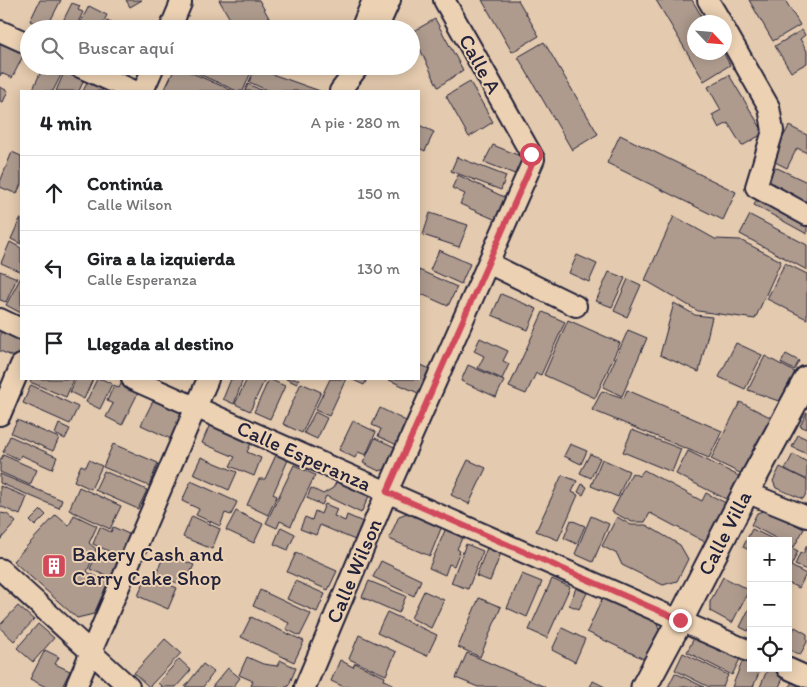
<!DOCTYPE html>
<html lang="es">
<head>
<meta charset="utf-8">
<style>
  body { margin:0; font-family:Itim,sans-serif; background:#f2f2f2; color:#202124 }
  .controls { position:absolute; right:15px; bottom:15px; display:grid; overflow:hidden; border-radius:0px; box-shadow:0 2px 12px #0003 }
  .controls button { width:45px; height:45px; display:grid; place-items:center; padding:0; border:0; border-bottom:1px solid #e0e0e0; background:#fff; color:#202124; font:25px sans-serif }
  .compass { position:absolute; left:687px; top:15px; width:45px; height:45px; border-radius:50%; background:#fff; box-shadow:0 2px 12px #0003; rotate:116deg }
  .stop { position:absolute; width:15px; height:15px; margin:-11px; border:4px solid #d1495b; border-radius:50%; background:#fff }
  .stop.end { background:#d1495b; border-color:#fff; box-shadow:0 1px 5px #0008 }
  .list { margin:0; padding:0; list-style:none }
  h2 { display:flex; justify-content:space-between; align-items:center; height:65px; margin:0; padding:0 20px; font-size:21px }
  h2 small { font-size:16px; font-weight:400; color:#757577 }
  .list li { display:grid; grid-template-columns:32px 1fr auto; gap:15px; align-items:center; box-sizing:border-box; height:75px; padding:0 20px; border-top:1px solid #e0e0e0 }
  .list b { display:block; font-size:19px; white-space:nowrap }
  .list p { margin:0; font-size:16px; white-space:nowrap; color:#757577 }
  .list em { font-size:16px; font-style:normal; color:#757577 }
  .icon { flex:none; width:28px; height:28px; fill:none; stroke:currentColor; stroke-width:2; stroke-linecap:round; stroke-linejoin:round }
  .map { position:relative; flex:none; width:807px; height:687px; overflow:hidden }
  .search { position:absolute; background:#fff; box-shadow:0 2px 12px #0003; left:20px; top:20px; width:400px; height:55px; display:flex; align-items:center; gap:12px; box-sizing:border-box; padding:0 18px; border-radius:28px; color:#757577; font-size:19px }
  .panel { position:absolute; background:#fff; box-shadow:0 2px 12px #0003; left:20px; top:90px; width:400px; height:290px; border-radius:0px }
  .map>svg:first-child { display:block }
  .building { fill:#ae9b8e; stroke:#22223b }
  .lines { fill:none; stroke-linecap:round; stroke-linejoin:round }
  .minor-casing { stroke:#22223b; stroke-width:24 }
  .major-casing { stroke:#22223b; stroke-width:29 }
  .minor { stroke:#ecd1b3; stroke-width:20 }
  .major { stroke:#ecd1b3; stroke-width:25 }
  .route { stroke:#d1495b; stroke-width:6 }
  .labels { text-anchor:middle; stroke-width:4; stroke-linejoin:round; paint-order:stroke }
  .street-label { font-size:21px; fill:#22223b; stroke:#ecd1b3 }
  .poi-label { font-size:21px; fill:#22223b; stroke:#ecd1b3; text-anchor:start }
</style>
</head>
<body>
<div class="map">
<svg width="807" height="687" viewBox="0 0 807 687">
  <rect width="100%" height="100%" fill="#e4caae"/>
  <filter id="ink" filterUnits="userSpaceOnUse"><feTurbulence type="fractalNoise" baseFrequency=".02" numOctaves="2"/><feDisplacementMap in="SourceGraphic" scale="10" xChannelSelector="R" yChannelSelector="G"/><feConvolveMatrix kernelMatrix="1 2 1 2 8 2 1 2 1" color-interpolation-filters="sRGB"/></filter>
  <g filter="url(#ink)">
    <path class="building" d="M40 0H61L46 29 30 21Z
      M126 0H142L130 7Z
      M219 0H259L273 25 266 29H236Z
      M482 0H518L539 36 512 52Z
      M656 0H692L705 22H694V52H723L730 65 704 81Z
      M749 0H785L800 25 773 41Z
      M72 3 80 6 78 10 83 12 75 29H59Z
      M89 6 107 15 100 29H77Z
      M435 19 463 70 438 87 412 32Z
      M107 20 125 28 124 29H103Z
      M802 30 805 35 800 39 807 51V63L791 72 775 46Z
      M544 42 598 134 572 150 518 57Z
      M0 43 24 54 12 78 1 73 0 76Z
      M120 66H149L145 76Z
      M176 66 233 91H164Z
      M184 66H251L253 67 243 91H237L183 67Z
      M43 67 61 75 53 91H32Z
      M66 68 85 77 79 91H56Z
      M255 68 320 91H269L249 82Z
      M729 75 764 133 742 146 728 123 719 128 712 115 721 110 708 87Z
      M89 79 105 86 102 91H83Z
      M470 82 493 122 469 137 446 96Z
      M248 84 263 91H245Z
      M0 87 8 91 3 102 0 101Z
      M419 125 434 132 425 151 419 148Z
      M789 126 807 135V153L797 148 787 168 771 160Z
      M620 135 736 192 723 220 607 163Z
      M493 145 525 158 520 176 484 162Z
      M12 152 21 156V184L17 194 0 187V182Z
      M457 157 506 176 501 190 451 171Z
      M775 167 807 182V203L766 183Z
      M458 175 506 198 496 220 460 204 465 194 452 188Z
      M760 193 807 218V234L754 205Z
      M430 213 468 225 459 247 423 235Z
      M750 215 807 245V270L740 234Z
      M674 216 715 239 740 240 781 261 755 319 698 311 645 280Z
      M20 219H21V244L11 239Z
      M10 242 21 248V272L1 263Z
      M439 250 470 264 461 284 430 270Z
      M577 255 597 264 589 282 569 273Z
      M785 263 807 274V319L767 299Z
      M419 270 457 287 448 306 419 293Z
      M0 271 17 278 6 302 0 300Z
      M609 272 625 278 612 307 596 301Z
      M21 277V313L6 305Z
      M628 279 641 285 627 317 614 311Z
      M501 294 537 309 528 330 492 315Z
      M674 303 695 315 712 317 699 372 660 355Z
      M543 312 565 322 541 375 536 373 526 394 509 387Z
      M568 320 620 343 595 398 544 375Z
      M0 328 21 339V349L17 358 0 351Z
      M628 330 647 338 622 396 603 387Z
      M480 338 508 351 503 361 509 364 502 379 478 368 484 356 474 351Z
      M736 343 762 355 745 389 719 377Z
      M786 354 799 361 794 370 781 363Z
      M765 356 800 375 784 403 748 390Z
      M419 364 430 369 418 393 387 379H419Z
      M468 365 504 381 496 397 461 381Z
      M31 379H74L66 397 30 382Z
      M76 379H93L84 399 70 392Z
      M97 379H102L112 384 100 409 86 402Z
      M231 379H243L234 404 223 399Z
      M247 379H265L250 411 235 404Z
      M269 379 285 386 270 419 254 412Z
      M286 379H299L297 384Z
      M330 379H346L329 416 315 410Z
      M351 379H367L364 385Z
      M122 382 139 391 122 425 106 417 113 404 107 401 114 385 119 388Z
      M301 383 321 392 302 433 283 424Z
      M31 385 78 407 70 424 23 403Z
      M627 390 722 431 709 458 592 410 602 391 624 398Z
      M154 399 184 413 171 439 141 425Z
      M740 402 774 419 746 476 711 459Z
      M380 408 410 423 399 446 378 436 381 429 372 425Z
      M315 412 327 418 317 439 304 433Z
      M807 412V429L800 426Z
      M17 420 59 438 53 451 11 433Z
      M353 421 376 432 366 455 358 452 355 458 339 450Z
      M59 424 70 429 65 439 55 434Z
      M210 424 252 441 247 452 261 458 254 476 230 466 235 457 202 443Z
      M632 430 681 449 672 472 623 452Z
      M798 435 807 439V454L792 447Z
      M10 436 57 457 52 469 21 455 19 459 3 452Z
      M375 438 399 449 390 468 379 471 363 463Z
      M113 444 158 463 149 486 103 467Z
      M570 444 587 451 581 464 564 456Z
      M688 451 741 477 730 501 676 474Z
      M590 454 600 458 591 478 580 473Z
      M793 454 807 462V480L785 469Z
      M3 455 37 470 30 485 0 472V461Z
      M276 455 288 460 273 494 277 496 268 515 247 505 259 479H265Z
      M201 457 237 472 229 490 193 474Z
      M602 459 629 471 618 497 591 486Z
      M89 460 102 466 91 489 74 481 81 465 86 467Z
      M468 460 486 468 469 504 451 495Z
      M294 465 315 475 291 526 280 521 277 528 266 523Z
      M780 467 807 480V492L803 499 776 488 773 481Z
      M644 470 702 501 706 493 728 504 707 543 650 513 645 522H632L612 512 632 473 639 476Z
      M104 471 147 490 138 509 95 490Z
      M0 474 62 500 59 508 0 483Z
      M562 475 577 481 572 492 578 495 558 540 536 531Z
      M338 479 370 494 361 513 326 496 322 505 307 498 311 488 323 494 333 488Z
      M191 481 237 502 231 515 225 513 220 526 196 515 199 509 182 501Z
      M582 484 587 487 583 495 578 492Z
      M0 486 27 497 20 515 0 506Z
      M79 487 121 506 110 529 69 510Z
      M325 504 337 509 334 516 345 521 347 515 363 522 355 540 320 525 316 535 300 529 305 517 312 520 315 511 321 514Z
      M41 510 46 515 35 526 30 521Z
      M766 510 804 529 794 547 788 544V541H781L751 525 757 513Z
      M236 511 263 524 254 543 226 530Z
      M410 512 442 526 430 556 389 539 399 516Z
      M0 513 7 514 16 522 0 540Z
      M56 515 69 526 74 515 97 526 89 543 96 549 87 572 108 582 94 614 77 618 13 561Z
      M192 516 220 529 212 549 183 537Z
      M591 516 609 524 593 562 575 554Z
      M617 517 631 525H646L680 545 688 559 677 581 663 585 622 565 617 554 602 546Z
      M571 520 585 526 577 544 564 538Z
      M100 527 111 532 113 527 131 535 122 557 93 544Z
      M281 527 295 534 288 550 274 544Z
      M446 528 463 536 457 549 460 551 454 566 449 564 445 575 429 568Z
      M752 529 777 541H751V551L743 547Z
      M466 544 483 551 468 589 451 583Z
      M807 545V570L795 565 800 553 803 554Z
      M788 546 798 551 791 566 806 574 799 588 788 583Z
      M487 548 501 553 490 581 476 576Z
      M97 553 117 562 111 578 90 569Z
      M165 553 194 565 184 586 156 574Z
      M296 553 337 571 328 590 287 572Z
      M381 561 421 580 414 596 373 577Z
      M522 574 542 582 527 617 507 608Z
      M147 575 177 588 168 609 138 596Z
      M723 577 749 590 732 623 710 611V602Z
      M552 579 570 587 547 638 529 630Z
      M295 581 325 594 317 612 287 599Z
      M369 581 406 596 399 613 362 597Z
      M576 588 587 593 579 609 569 605Z
      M260 590 311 614 300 636 286 629 289 623 253 606Z
      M424 591 444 600 431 628 411 618Z
      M603 597 656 622 661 634 648 661 587 632Z
      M479 598 501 607 480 657 458 647Z
      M751 605V626L748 631 740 627Z
      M18 606 34 620 14 641 0 628V625Z
      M387 612 437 635 427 656 377 633Z
      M251 617 304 641 294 662 241 637Z
      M38 624 54 638 33 662 17 648Z
      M795 627 807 634V642L800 655 788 649V640Z
      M562 628 585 639 575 662 552 650Z
      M697 632 742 655 732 675 687 652Z
      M359 635 396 652 386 675 349 659Z
      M165 639 181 653 149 687 134 673Z
      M45 650 59 657 55 664 70 671 62 687H46L30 679Z
      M467 653 545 687H478L456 678Z
      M683 653 728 675 723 687H709L675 670Z
      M247 657 263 664 277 666 280 660 296 668 288 687 251 686 253 681 239 675Z
      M744 657 751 660V668H761L753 687H732Z
      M179 659 191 670 176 687H162L158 683Z
      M340 660 353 667 355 663 385 677 384 680 393 684 391 687H344L331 681Z
      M203 664 214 672 203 687H185Z
      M228 668 240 678 233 687H212Z
      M768 668H772L785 674 779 687H760Z
      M675 673 704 687H668Z
      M792 680 807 686V687H790Z
      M593 681 605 687H590Z"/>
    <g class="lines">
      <defs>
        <path id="minor" d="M708 0 721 22
          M724 28 769 107 773 131 756 187 807 215
          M170 29 181 3 180 0
          M361 29 373 0
          M377 29 390 0
          M0 31 29 44
          M78 66 134 91
          M143 91 154 66
          M340 91 359 66
          M488 263 576 306
          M0 319 21 329
          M132 379 387 492 751 652
          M0 415 21 365
          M746 492 807 517
          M0 569 129 687
          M787 668 807 677
          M76 687 208 379
          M305 687 387 492 534 159 444 0"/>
        <g id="major">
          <path id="s1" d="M644 687 680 620 746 492 807 379"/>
        </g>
      </defs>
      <use href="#minor" class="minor-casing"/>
      <use href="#major" class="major-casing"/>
      <use href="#minor" class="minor"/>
      <use href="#major" class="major"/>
    </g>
  </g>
  <g class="lines" filter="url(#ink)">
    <path class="route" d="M531 154 534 159 387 492 680 620"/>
  </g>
  <defs>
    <symbol id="building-square" viewBox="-11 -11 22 22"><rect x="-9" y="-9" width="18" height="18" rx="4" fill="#d1495b" stroke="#ecd1b3"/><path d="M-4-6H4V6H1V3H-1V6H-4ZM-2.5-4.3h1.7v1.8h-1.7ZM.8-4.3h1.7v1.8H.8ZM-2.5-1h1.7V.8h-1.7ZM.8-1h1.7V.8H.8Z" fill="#fff"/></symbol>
  </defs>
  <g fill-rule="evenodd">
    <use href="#building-square" x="40" y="552" width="28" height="28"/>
  </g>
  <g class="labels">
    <g class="street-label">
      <text transform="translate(480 64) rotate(61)" y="7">Calle A</text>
      <text transform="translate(304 456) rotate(24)" y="7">Calle Esperanza</text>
      <text dy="7" stroke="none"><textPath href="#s1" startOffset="174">Calle Villa</textPath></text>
      <text transform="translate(354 571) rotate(-67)" y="7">Calle Wilson</text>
    </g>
    <g class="poi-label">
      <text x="72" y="561">Bakery Cash and<tspan x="72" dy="24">Carry Cake Shop</tspan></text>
    </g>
  </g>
</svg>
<div class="controls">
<button>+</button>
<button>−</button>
<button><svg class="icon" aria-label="locate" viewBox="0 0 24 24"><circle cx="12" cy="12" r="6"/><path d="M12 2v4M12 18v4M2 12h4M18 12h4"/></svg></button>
</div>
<svg class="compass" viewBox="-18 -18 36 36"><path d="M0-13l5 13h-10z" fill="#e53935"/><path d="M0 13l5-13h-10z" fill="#757577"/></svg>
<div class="stop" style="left:531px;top:154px"></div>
<div class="stop end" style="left:680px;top:620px"></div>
<div class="search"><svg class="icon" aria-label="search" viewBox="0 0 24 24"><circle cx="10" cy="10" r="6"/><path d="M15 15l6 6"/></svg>Buscar aquí</div>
<section class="panel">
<h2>4 min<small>A pie · 280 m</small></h2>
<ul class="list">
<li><svg class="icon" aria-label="ahead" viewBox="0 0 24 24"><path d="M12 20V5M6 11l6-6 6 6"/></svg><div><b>Continúa</b><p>Calle Wilson</p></div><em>150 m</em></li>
<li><svg class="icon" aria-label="left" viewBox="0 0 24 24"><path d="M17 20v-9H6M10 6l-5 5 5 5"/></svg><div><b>Gira a la izquierda</b><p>Calle Esperanza</p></div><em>130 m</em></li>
<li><svg class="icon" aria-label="arrive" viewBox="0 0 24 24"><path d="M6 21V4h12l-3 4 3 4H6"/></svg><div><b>Llegada al destino</b></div></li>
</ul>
</section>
</div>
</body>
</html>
